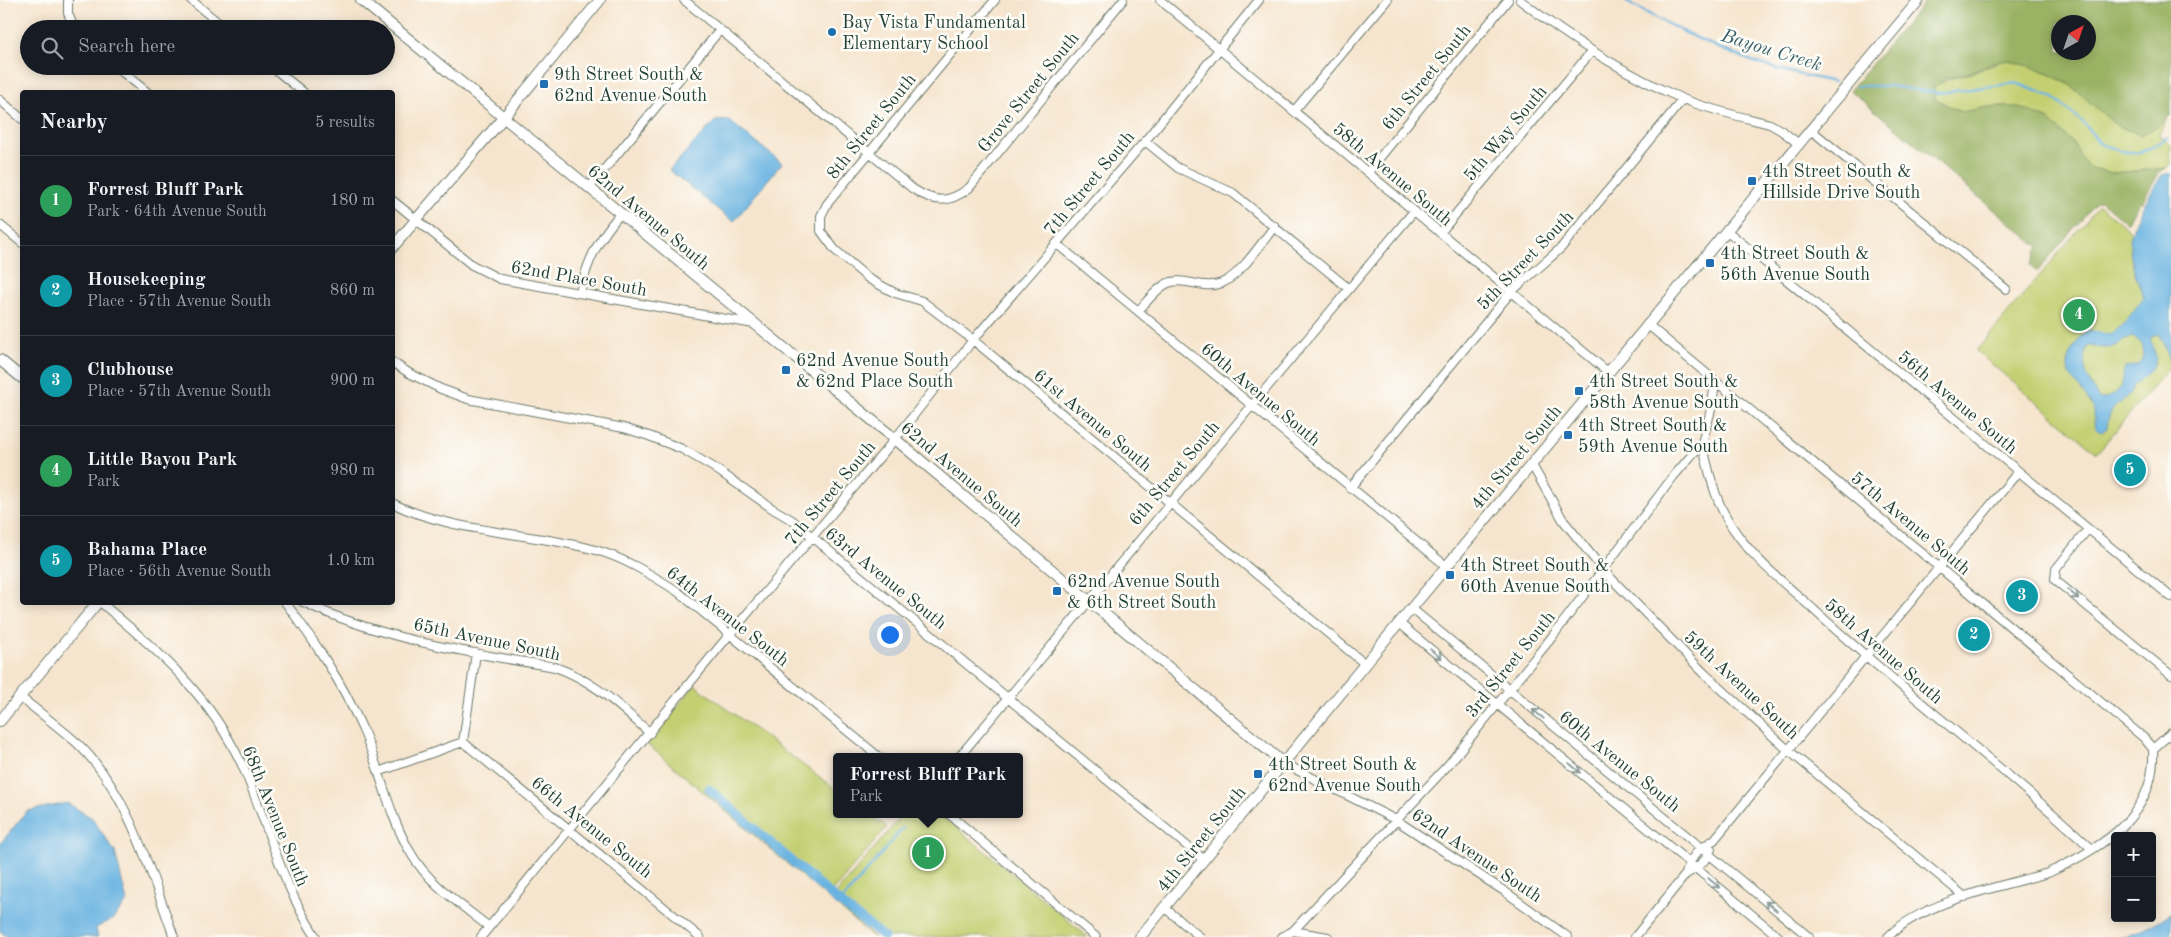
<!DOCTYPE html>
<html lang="en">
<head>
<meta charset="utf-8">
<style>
  body { margin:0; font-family:"Old Standard TT",serif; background:#242831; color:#f1f3f6 }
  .controls { position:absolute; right:15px; bottom:15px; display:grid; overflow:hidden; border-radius:5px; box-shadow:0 2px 12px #0003 }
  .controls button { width:45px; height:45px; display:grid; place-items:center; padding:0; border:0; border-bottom:1px solid #363941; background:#171b24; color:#f1f3f6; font:25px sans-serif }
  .compass { position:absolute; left:2051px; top:15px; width:45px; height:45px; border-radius:50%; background:#171b24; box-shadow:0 2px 12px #0003; rotate:40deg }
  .you { position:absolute; left:889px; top:634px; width:18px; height:18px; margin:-12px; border:4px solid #fff; border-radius:50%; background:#1a73e8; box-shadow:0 0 0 8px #1a73e833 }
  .badge { display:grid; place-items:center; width:32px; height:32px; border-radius:50%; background:#d93025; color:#fff; font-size:16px; font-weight:700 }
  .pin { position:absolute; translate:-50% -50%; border:2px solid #fff; box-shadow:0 1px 5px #0006 }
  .popup { position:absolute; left:833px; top:753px; width:190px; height:65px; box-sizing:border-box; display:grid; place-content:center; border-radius:5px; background:#171b24; filter:drop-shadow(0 1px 4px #0005); font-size:16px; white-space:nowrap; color:#9ea1a6 }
  .popup b { font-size:19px; color:#f1f3f6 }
  .popup::after { content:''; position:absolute; left:50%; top:100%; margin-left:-10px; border:10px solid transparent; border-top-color:#171b24 }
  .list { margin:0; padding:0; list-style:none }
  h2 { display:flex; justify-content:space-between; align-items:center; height:65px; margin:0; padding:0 20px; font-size:21px }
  h2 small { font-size:16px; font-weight:400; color:#9ea1a6 }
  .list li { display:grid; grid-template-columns:32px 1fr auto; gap:15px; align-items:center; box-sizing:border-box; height:90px; padding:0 20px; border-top:1px solid #363941 }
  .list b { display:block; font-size:19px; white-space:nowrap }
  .list p { margin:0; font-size:16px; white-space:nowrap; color:#9ea1a6 }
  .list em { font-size:16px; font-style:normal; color:#9ea1a6 }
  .icon { flex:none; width:28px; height:28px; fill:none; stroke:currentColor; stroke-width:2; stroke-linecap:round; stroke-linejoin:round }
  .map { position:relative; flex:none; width:2171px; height:937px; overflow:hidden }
  .search { position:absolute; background:#171b24; box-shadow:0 2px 12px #0003; left:20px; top:20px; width:375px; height:55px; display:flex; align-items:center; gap:12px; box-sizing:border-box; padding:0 18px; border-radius:28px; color:#9ea1a6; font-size:19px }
  .panel { position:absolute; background:#171b24; box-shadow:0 2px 12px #0003; left:20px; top:90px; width:375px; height:515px; border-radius:5px }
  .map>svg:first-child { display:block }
  .green { fill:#c3cf71; stroke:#718652 }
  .forest { fill:#9ab263; stroke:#5c784c; fill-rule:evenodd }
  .water { fill:#69b3e1; stroke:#44788a; fill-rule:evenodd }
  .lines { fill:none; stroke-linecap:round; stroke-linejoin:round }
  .stream { stroke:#69b3e1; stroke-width:2.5 }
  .canal { stroke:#69b3e1; stroke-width:9 }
  .minor-casing { stroke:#6a786a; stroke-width:10 }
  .tertiary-casing { stroke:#6a786a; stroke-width:12 }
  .minor { stroke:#fff; stroke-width:8 }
  .tertiary { stroke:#fff; stroke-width:10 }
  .oneway { stroke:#8f9e9a }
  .poi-dot { fill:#1f6fb2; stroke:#fdfcf7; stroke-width:2 }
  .labels { text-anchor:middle; stroke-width:5; stroke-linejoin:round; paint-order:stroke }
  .poi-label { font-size:18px; fill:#1f3d34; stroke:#fdfcf7; text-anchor:start }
  .street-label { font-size:18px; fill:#1f3d34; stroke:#fdfcf7 }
  .water-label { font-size:19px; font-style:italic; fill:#356068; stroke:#fdfcf7 }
</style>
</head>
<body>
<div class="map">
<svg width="2171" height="937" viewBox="0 0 2171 937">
  <rect width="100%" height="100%" fill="#fdfcf7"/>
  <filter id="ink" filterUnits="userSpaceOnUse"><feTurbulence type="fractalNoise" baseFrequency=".02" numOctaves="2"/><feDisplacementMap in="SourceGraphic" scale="10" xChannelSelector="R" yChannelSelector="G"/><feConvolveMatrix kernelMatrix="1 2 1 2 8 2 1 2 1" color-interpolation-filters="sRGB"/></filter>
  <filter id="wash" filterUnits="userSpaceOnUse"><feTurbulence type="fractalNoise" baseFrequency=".0096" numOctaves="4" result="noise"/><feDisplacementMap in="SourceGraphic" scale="20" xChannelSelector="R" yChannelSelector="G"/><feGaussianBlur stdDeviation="1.12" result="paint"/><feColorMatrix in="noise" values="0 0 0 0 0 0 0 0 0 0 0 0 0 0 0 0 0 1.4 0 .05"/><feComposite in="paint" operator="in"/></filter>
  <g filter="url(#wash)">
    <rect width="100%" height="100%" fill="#f6e5ce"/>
    <path class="green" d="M2009 60 2042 70 2070 85 2116 125 2141 135 2166 119 2159 135 2171 145V164L2166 168 2113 173 2087 167 2073 143 2049 120 2019 107H1989L1961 112 1935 99 1934 87C1946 79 1957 77 1971 73 1984 68 1994 62 2009 60Z
      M2099 205 2132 232C2124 280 2161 320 2171 365L2097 453 1976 351Z
      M695 685 837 790V814H869L887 827 830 894V900L874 937H873L647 744Z
      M903 814H940L1088 937H880L833 897Z"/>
    <path class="forest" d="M1926 0H2171V115L2159 125 2141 135 2116 125 2070 85 2042 70 2009 60 1995 62 1971 72 1945 79 1934 87 1935 99 1961 112 1989 107H2019L2049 120 2073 143 2087 167 2113 173 2166 168 2159 173 2142 202H2139L2127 223 2101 201 2096 202 2037 272 2031 266 2039 247 1850 90ZM2058 22H2088V52H2058Z"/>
    <path class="water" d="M728 120 782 163 734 221 726 216 669 170 715 121Z
      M2171 173V363L2159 334 2151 336C2149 346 2160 354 2154 365 2151 372 2143 376 2138 382 2134 385 2132 390 2129 394 2116 410 2110 403 2107 428L2102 432 2096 430C2092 423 2096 416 2093 408 2083 386 2055 373 2074 347 2078 340 2082 334 2089 330 2096 331 2103 334 2109 334 2120 333 2136 306 2144 297 2138 282 2131 265 2130 249 2127 228 2151 193 2162 175ZM2134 337 2142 344 2143 359 2139 364 2125 368C2122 374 2124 378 2122 384 2121 392 2106 400 2099 399 2090 383 2079 366 2087 347 2094 344 2099 349 2107 348 2118 347 2124 338 2134 337Z
      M67 803 92 818 115 852 127 902 113 919 96 928 98 937H7L0 931V844L27 811Z
      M2171 913V937H2122L2155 923Z"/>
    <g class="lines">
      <path class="stream" d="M1623 0C1665 23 1707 45 1752 61 1779 71 1806 76 1834 82
        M1857 86H1889L1939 93 2016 83 2052 97 2084 123 2100 144 2121 151 2139 153 2149 149 2167 138
        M840 903 903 828"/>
      <path class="canal" d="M709 789 840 903 884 937"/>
    </g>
  </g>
  <g filter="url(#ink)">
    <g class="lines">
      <defs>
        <path id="minor" d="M68 0V13L74 29
          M191 0 226 29
          M684 0 913 189C935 203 948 204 969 188L1123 0
          M995 0 827 204 821 216V231L835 250 869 279 895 293 922 301 973 340 1365 664
          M1160 0 1608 372
          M1520 0C1570 39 1624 74 1683 99 1710 110 1742 117 1770 124L1782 131 1799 144
          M115 66 147 92
          M271 66 303 92
          M0 100 22 119
          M1294 111 1387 0
          M1811 130 2006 289
          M1145 141 1178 168 1233 193 1348 288
          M1368 172 1508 0
          M589 188 720 30
          M392 200 472 265 500 279 754 324
          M0 225 22 243
          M1726 230 2171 597
          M1440 233 1592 51
          M1057 244 1446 566
          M580 292C588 259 598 240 620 214
          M1138 311C1146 303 1155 290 1166 284 1183 275 1202 291 1222 283 1241 275 1261 243 1275 226
          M1647 324 2144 738 2153 749
          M392 362 409 373 441 389 468 399 624 428 649 436 682 449 713 467 773 509 792 520 1204 860
          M1702 443C1708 467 1713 493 1725 515 1745 553 1782 581 1813 609 1903 692 2002 765 2092 849
          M1532 465 1563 520 1604 571 1704 673 1788 750 1965 897
          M1350 488 1511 292 1561 248 1683 99
          M392 503C452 533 528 532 592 549 623 557 650 574 677 591L879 757
          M2088 529 2056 569 2055 580 2171 675
          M100 602C160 652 210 695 243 767 268 824 281 884 316 937
          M285 602C315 642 342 682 362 728 381 769 388 816 412 855 429 884 463 906 489 927
          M303 602C382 640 471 653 555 667 595 681 619 706 650 733
          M1411 608 1809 937
          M1399 623 1779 937
          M20 697C39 712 59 727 77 743 129 792 150 872 174 937
          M463 742 700 937
          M959 757 1414 211
          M1283 763 1396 820 1504 891 1568 937
          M378 772 463 742 476 653
          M949 814 1096 937
          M1686 874C1690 857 1699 848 1714 840L2018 472
          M1165 908 1200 937
          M1293 931 1328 937
          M481 937 730 634 895 439 973 340 1145 141 1259 0
          M1282 937 1293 931 1448 765 1552 637 1673 477 1702 443 1712 406 1715 381
          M1635 937 1686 874C1696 869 1707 861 1711 849
          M1888 937C1921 902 2002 886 2048 873 2102 848 2157 815 2153 749L2171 733"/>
        <path id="tertiary" d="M361 0 895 439 1283 763
          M392 248 504 117 600 0
          M0 360 22 378
          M0 721 98 602
          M1140 937 1365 664 1919 0"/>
      </defs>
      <use href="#minor" class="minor-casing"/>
      <use href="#tertiary" class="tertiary-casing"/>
      <use href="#minor" class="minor"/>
      <use href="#tertiary" class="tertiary"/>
    </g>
    <defs><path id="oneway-shaft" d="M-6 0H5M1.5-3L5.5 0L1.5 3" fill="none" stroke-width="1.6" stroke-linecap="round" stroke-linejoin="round" transform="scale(1.25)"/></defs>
    <g class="oneway">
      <use href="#oneway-shaft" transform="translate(2073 594) rotate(40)"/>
      <use href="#oneway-shaft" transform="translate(1436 654) rotate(39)"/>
      <use href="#oneway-shaft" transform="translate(1538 714) rotate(-141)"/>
      <use href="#oneway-shaft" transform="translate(1575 768) rotate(40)"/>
      <use href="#oneway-shaft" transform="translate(1714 883) rotate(40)"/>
      <use href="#oneway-shaft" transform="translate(1771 906) rotate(-140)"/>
    </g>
  </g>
  <g class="poi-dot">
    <circle cx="832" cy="32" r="5"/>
    <rect x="539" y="79" width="10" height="10" rx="2.5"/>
    <rect x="1747" y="176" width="10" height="10" rx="2.5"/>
    <rect x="1705" y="258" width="10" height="10" rx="2.5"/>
    <rect x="781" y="365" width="10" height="10" rx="2.5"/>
    <rect x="1574" y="386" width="10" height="10" rx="2.5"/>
    <rect x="1563" y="430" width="10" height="10" rx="2.5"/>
    <rect x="1445" y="570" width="10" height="10" rx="2.5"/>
    <rect x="1052" y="586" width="10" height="10" rx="2.5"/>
    <rect x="1253" y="769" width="10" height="10" rx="2.5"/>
  </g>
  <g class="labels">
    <g class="poi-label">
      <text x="842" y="28">Bay Vista Fundamental<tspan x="842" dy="21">Elementary School</tspan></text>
      <text x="554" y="80">9th Street South &amp;<tspan x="554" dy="21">62nd Avenue South</tspan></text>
      <text x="1762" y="177">4th Street South &amp;<tspan x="1762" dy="21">Hillside Drive South</tspan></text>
      <text x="1720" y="259">4th Street South &amp;<tspan x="1720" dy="21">56th Avenue South</tspan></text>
      <text x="796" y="366">62nd Avenue South<tspan x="796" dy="21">&amp; 62nd Place South</tspan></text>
      <text x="1589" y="387">4th Street South &amp;<tspan x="1589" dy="21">58th Avenue South</tspan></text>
      <text x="1578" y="431">4th Street South &amp;<tspan x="1578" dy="21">59th Avenue South</tspan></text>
      <text x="1460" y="571">4th Street South &amp;<tspan x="1460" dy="21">60th Avenue South</tspan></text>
      <text x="1067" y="587">62nd Avenue South<tspan x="1067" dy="21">&amp; 6th Street South</tspan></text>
      <text x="1268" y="770">4th Street South &amp;<tspan x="1268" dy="21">62nd Avenue South</tspan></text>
    </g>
    <g class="street-label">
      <text transform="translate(1426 77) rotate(-51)" y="6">6th Street South</text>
      <text transform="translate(1028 92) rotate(-51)" y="6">Grove Street South</text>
      <text transform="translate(871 126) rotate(-51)" y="6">8th Street South</text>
      <text transform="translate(1505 133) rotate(-50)" y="6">5th Way South</text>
      <text transform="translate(1393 174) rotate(40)" y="6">58th Avenue South</text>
      <text transform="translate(1089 183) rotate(-50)" y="6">7th Street South</text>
      <text transform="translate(649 217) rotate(40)" y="6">62nd Avenue South</text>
      <text transform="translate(1525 260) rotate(-46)" y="6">5th Street South</text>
      <text transform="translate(579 278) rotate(10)" y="6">62nd Place South</text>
      <text transform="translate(1261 394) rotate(40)" y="6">60th Avenue South</text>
      <text transform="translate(1958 402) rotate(40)" y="6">56th Avenue South</text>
      <text transform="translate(1093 420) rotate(40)" y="6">61st Avenue South</text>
      <text transform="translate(1516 457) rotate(-50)" y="6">4th Street South</text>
      <text transform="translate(1174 473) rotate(-50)" y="6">6th Street South</text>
      <text transform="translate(962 474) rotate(40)" y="6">62nd Avenue South</text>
      <text transform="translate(830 493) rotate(-50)" y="6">7th Street South</text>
      <text transform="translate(1911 523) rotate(40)" y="6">57th Avenue South</text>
      <text transform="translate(886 578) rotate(39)" y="6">63rd Avenue South</text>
      <text transform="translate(728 616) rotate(38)" y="6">64th Avenue South</text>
      <text transform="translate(487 639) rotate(12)" y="6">65th Avenue South</text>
      <text transform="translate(1884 651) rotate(41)" y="6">58th Avenue South</text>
      <text transform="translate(1510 664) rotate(-51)" y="6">3rd Street South</text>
      <text transform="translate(1742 685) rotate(43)" y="6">59th Avenue South</text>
      <text transform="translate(1620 761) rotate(39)" y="6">60th Avenue South</text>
      <text transform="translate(276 816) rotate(68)" y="6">68th Avenue South</text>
      <text transform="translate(592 827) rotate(39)" y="6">66th Avenue South</text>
      <text transform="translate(1201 839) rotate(-51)" y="6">4th Street South</text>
      <text transform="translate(1477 855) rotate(34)" y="6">62nd Avenue South</text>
    </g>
    <g class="water-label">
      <text transform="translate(1772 49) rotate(17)" y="7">Bayou Creek</text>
    </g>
  </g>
</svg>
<div class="controls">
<button>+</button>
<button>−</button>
</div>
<svg class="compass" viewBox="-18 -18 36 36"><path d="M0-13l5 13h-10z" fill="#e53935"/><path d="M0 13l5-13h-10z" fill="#9ea1a6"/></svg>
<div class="you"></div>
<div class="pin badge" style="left:928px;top:853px;background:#2e9e5b">1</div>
<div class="popup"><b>Forrest Bluff Park</b>Park</div>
<div class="pin badge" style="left:1974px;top:635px;background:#0f9aa8">2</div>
<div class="pin badge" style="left:2022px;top:596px;background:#0f9aa8">3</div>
<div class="pin badge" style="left:2079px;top:315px;background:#2e9e5b">4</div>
<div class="pin badge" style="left:2130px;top:470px;background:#0f9aa8">5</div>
<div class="search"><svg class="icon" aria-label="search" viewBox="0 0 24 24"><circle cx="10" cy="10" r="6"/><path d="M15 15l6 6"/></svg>Search here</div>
<section class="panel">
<h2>Nearby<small>5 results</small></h2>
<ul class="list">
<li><span class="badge" style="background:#2e9e5b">1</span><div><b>Forrest Bluff Park</b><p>Park · 64th Avenue South</p></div><em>180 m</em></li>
<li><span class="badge" style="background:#0f9aa8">2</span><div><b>Housekeeping</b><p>Place · 57th Avenue South</p></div><em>860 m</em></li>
<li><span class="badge" style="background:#0f9aa8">3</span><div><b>Clubhouse</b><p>Place · 57th Avenue South</p></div><em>900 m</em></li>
<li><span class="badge" style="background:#2e9e5b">4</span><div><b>Little Bayou Park</b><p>Park</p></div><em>980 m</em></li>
<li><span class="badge" style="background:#0f9aa8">5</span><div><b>Bahama Place</b><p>Place · 56th Avenue South</p></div><em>1.0 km</em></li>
</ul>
</section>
</div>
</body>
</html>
